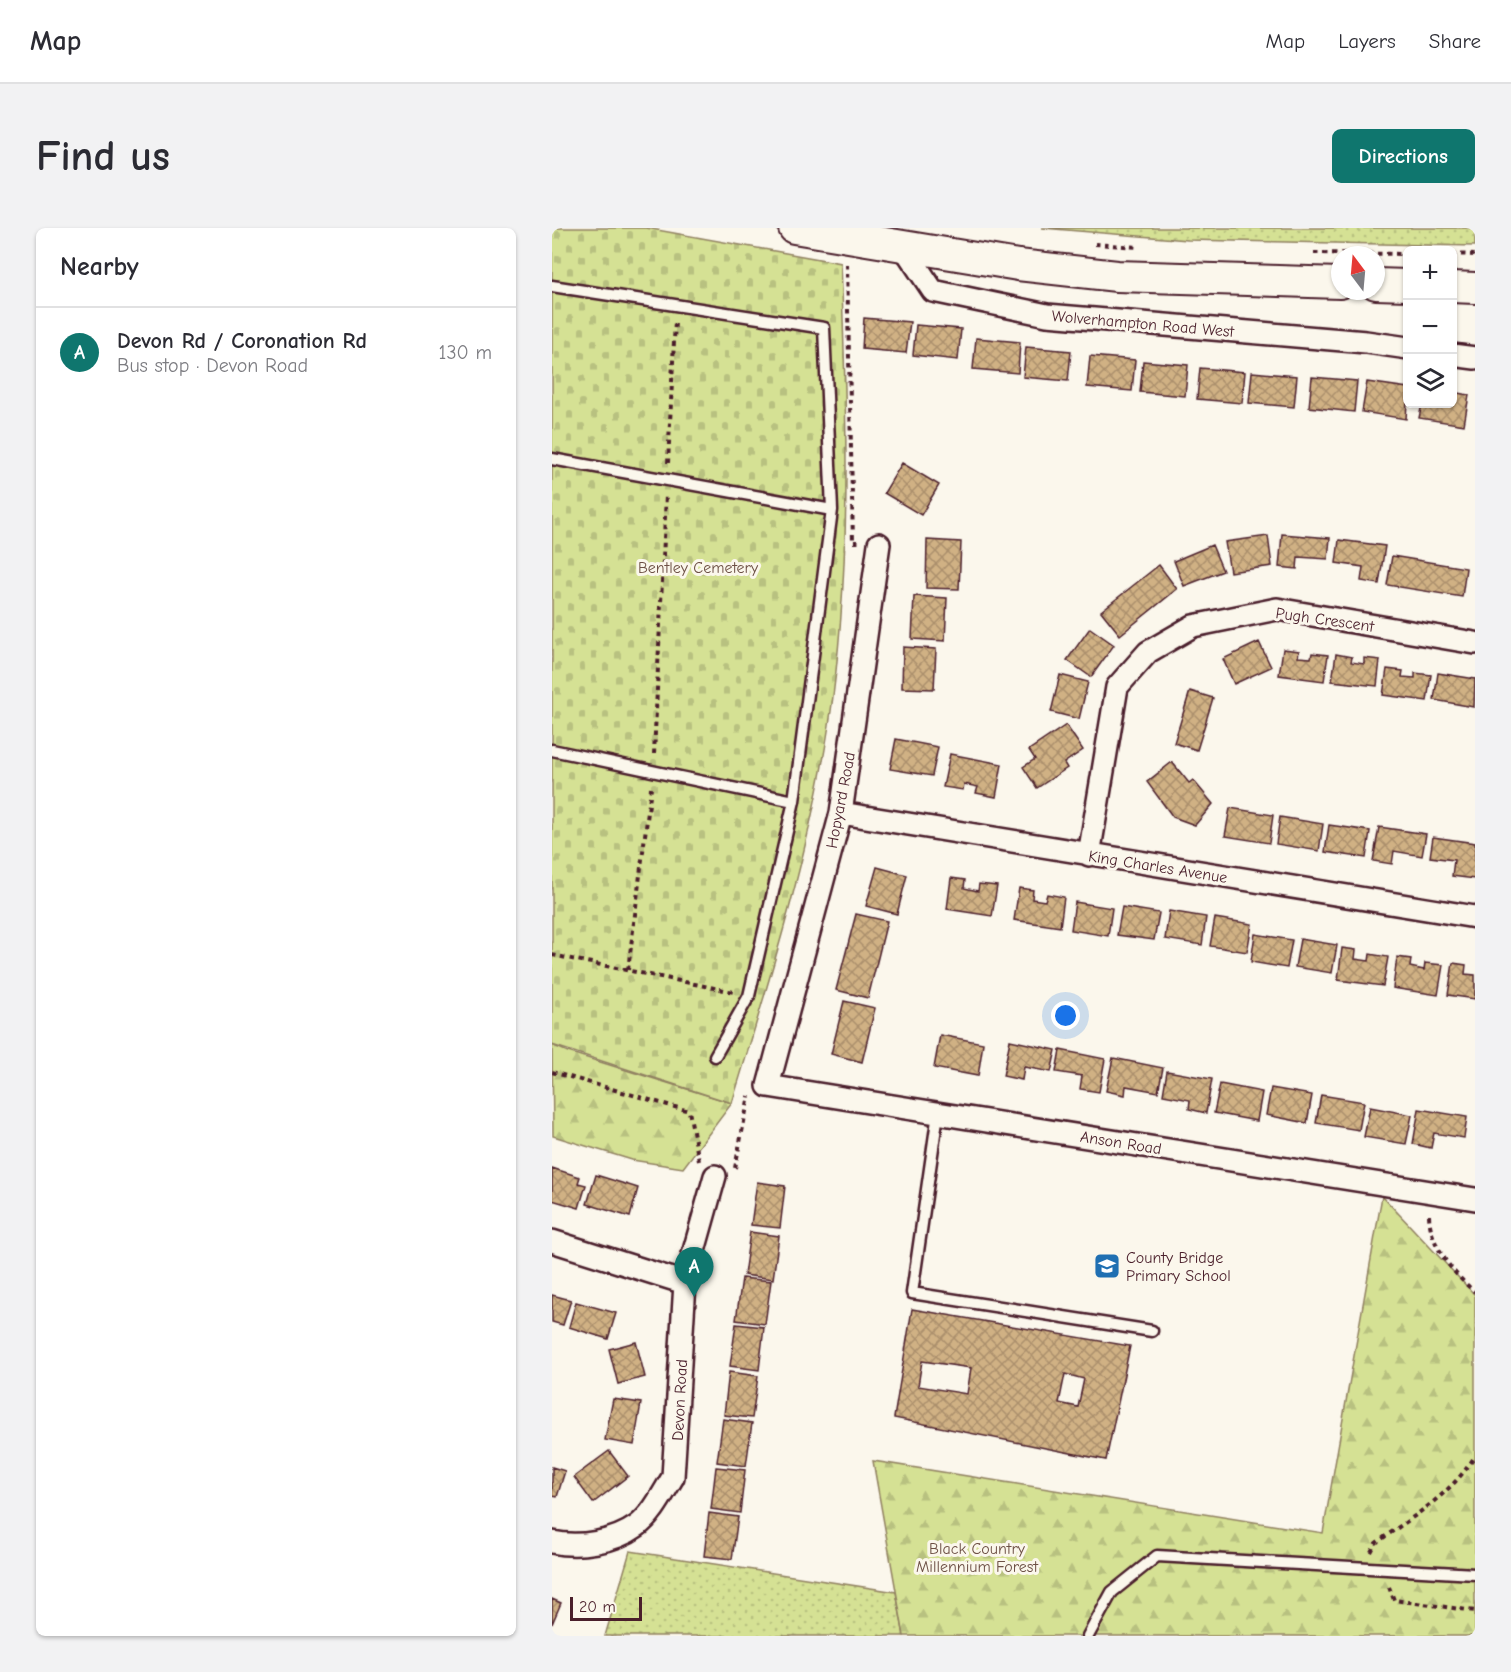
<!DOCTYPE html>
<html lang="en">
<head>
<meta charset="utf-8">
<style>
  body { margin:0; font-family:"Comic Neue",sans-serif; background:#f2f2f3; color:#2b2b33 }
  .controls { position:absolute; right:18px; top:18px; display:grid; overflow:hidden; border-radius:9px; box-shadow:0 2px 4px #0004 }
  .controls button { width:54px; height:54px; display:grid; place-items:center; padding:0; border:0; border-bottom:2px solid #e1e1e2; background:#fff; color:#2b2b33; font:30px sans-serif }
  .compass { position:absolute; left:779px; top:18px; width:54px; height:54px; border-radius:50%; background:#fff; box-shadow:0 2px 4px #0004; rotate:344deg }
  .scale { position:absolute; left:18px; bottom:15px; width:72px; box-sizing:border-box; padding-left:6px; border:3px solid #4a1f2b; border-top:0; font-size:16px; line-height:21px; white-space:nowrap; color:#4a1f2b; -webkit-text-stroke:4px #fbf7ec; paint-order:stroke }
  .you { position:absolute; left:514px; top:788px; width:21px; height:21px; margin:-15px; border:4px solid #fff; border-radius:50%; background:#1a73e8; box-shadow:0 0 0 9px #1a73e833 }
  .badge { display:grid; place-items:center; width:39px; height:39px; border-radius:50%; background:#0f766e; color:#fff; font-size:20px; font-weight:700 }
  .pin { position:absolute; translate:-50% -50px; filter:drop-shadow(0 2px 3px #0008) }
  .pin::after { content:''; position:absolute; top:32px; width:21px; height:18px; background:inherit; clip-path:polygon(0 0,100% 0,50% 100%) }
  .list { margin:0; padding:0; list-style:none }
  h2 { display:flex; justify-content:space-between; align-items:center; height:78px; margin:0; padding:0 24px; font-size:26px }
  h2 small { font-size:20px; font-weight:400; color:#7c7c81 }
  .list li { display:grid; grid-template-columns:39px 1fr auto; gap:18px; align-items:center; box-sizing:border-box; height:90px; padding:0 24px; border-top:2px solid #e1e1e2 }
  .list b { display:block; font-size:22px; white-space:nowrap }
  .list p { margin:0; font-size:20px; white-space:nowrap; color:#7c7c81 }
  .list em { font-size:20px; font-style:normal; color:#7c7c81 }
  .icon { flex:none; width:33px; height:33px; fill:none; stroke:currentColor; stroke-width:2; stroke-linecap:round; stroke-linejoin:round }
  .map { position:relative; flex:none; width:923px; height:1408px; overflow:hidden; border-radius:9px }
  header { display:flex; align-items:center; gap:36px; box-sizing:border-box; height:84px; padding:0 30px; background:#fff; border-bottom:2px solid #e1e1e2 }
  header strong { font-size:28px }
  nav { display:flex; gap:33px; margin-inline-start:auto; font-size:21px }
  .intro { display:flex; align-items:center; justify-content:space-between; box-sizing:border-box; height:144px; padding:0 36px }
  h1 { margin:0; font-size:42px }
  .button { padding:15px 27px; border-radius:9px; background:#0f766e; color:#fff; font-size:21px; font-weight:700 }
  main { display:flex; gap:36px; padding:0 36px }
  aside { flex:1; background:#fff; border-radius:9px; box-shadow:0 2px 4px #0004 }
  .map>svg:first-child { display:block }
  .grass { fill:url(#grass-dots); stroke:#908060; stroke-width:1.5 }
  .forest { fill:url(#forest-firs); stroke:#908060; stroke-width:1.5 }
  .cemetery { fill:url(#cemetery-stones); stroke:#908060; stroke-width:1.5 }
  .building { fill:url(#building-cross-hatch); stroke:#4a1f2b; stroke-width:1.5; fill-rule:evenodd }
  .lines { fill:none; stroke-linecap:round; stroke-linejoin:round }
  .service-casing { stroke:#4a1f2b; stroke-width:15 }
  .minor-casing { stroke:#4a1f2b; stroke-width:26 }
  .secondary-casing { stroke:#4a1f2b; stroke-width:34 }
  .path { stroke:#4a1f2b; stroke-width:4; stroke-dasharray:4.5 4.5; stroke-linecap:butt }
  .service { stroke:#fbf7ec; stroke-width:10 }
  .minor { stroke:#fbf7ec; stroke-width:21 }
  .secondary { stroke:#fbf7ec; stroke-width:30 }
  .labels { text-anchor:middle; stroke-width:6; stroke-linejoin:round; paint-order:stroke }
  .street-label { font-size:16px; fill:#4a1f2b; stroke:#fbf7ec }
  .park-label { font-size:16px; fill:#6d5045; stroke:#fbf7ec }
  .poi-label { font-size:16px; fill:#4a1f2b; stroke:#fbf7ec; text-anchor:start }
</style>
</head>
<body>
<header>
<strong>Map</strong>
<nav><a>Map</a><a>Layers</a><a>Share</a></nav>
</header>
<div class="intro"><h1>Find us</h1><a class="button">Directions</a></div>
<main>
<aside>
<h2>Nearby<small></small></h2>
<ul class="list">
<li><span class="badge">A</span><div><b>Devon Rd / Coronation Rd</b><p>Bus stop · Devon Road</p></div><em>130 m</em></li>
</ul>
</aside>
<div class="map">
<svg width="923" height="1408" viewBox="0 0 923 1408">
  <defs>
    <pattern id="grass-dots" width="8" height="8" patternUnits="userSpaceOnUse" patternTransform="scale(1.5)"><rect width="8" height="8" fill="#d5e194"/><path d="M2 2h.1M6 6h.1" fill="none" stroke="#b8c180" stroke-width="1.8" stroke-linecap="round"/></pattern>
    <pattern id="forest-firs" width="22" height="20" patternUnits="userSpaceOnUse" patternTransform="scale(1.5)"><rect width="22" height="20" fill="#d5e194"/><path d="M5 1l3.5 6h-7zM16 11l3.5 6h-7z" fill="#b8c180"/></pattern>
    <pattern id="cemetery-stones" width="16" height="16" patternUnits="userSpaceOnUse" patternTransform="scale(1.5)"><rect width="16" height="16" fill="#d5e194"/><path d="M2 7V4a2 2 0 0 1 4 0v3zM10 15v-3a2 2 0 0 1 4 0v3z" fill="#b8c180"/></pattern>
    <pattern id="building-cross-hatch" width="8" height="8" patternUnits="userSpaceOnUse" patternTransform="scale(1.5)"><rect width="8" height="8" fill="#d0b184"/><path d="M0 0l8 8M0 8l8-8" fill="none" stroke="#ab8f6c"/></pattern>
  </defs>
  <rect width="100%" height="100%" fill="#fbf7ec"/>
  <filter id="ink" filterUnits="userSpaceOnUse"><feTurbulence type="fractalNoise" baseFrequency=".0167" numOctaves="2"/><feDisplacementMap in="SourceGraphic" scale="12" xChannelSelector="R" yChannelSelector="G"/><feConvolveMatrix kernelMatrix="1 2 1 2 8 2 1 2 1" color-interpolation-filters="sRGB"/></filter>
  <g filter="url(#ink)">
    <path class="grass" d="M490 0H923V18L636 12Z
      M78 1323 344 1364 352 1408H53Z"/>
    <path class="forest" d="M0 817 16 824 180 875 131 940 80 932 1 908Z
      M830 968 923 1067V1408H352L321 1233 771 1305Z"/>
    <path class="cemetery" d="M0 0H94L289 35C295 189 300 345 277 497 257 626 218 750 180 875L0 817Z"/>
    <path class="building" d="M312 90 358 94 354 125 310 121Z
      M364 97 409 101 406 132 361 127Z
      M424 110 468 114 466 145 421 141Z
      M474 119 519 123 516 153 471 149Z
      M538 128 583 132 580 163 535 159Z
      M591 133 636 137 633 168 588 164Z
      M648 140 693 144 690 175 645 171Z
      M700 144 745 148 742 179 697 175Z
      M760 149 805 153 802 184 757 179Z
      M815 154 856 160 854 191 810 184Z
      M900 164 917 167 912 197 867 190 870 176H900Z
      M350 235 387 257 369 287 332 265Z
      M730 306 778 310 776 331 746 329 745 341 727 339Z
      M716 308 720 338 678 344 673 314Z
      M375 312 409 314 407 361 374 360Z
      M787 312 833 318 827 356 809 353 811 339 784 335Z
      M660 317 671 343 632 358 622 333Z
      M840 328 914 340 910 369 835 357Z
      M607 337 625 361 568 407 549 383Z
      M362 368 395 370 393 413 360 411Z
      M538 400 562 417 539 449 515 432Z
      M707 414 719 439 682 456 671 431Z
      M351 419 384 421 382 461 350 460Z
      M731 421 747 423 746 429 759 430 760 425 776 427 772 453 727 447Z
      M784 426 800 429 799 434 812 436V430L828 432 825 458 780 453Z
      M835 441 851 443 850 449 863 450V445L879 447 875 473 831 467Z
      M886 445 923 451 922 479 882 472Z
      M508 447 536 454 527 491 499 484Z
      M638 463 661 470 645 522 622 515Z
      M514 497 531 522 512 535 515 540 485 560 471 539 483 531 477 522Z
      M344 511 386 519 380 548 338 541Z
      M398 526 450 536 444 569 424 565 426 559 412 556 411 562 391 559Z
      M620 534 637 555 641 552 661 576 643 597 621 589 595 554Z
      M678 580 721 587 717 615 673 608Z
      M728 589 771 596 767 623 724 616Z
      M777 597 818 603 814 630 773 624Z
      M827 599 874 606 870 628 842 623 840 636 821 633Z
      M881 609 923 615V651L900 648 902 632 878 629Z
      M325 639 355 647 345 686 314 678Z
      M399 650 413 652 412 660 426 663 427 656 445 658 440 688 395 681Z
      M467 660 481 662 480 671 493 673 495 666 512 669 508 699 462 692Z
      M523 674 560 680 556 708 519 702Z
      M570 679 607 685 602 712 565 707Z
      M617 683 654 689 650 717 613 711Z
      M304 686 335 693 316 770 284 762Z
      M663 690 700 696 695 724 658 718Z
      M703 706 740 712 735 740 699 734Z
      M748 711 785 717 780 745 743 739Z
      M790 720 804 722 803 731 817 733 818 726 836 729 831 758 786 752Z
      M845 729 859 731 858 739 872 742 873 735 891 737 886 767 841 760Z
      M901 735 914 737 913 746 923 747V771L896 767Z
      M292 773 323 780 310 834 279 826Z
      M388 807 431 815 426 848 382 840Z
      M458 812 504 822 499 844 472 839 470 852 451 848Z
      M508 822 553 831 547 864 528 861 530 848 504 844Z
      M561 830 611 840 606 864 574 858 573 867 554 863Z
      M615 843 660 851 654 885 637 881 638 872 611 867Z
      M668 856 710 864 705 893 662 885Z
      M719 860 760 867 755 895 714 887Z
      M769 867 812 874 807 902 764 895Z
      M818 879 860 887 854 916 812 909Z
      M867 881 915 889 912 910 882 905 879 920 861 916Z
      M0 940 28 949 26 955 34 957 27 980 0 972Z
      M44 947 86 960 78 989 35 976Z
      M205 954 233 958 228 1000 199 997Z
      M198 1004 227 1008 221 1051 192 1047Z
      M190 1050 219 1053 213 1096 184 1092Z
      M0 1067 19 1072 11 1097 0 1094Z
      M24 1074 64 1085 56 1111 17 1099Z
      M360 1081 578 1118 554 1232 342 1190ZM370 1133 419 1140 415 1166 366 1158ZM513 1146 532 1151 526 1179 507 1175Z
      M184 1096 212 1099 207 1142 178 1138Z
      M84 1114 93 1149 66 1156 57 1121Z
      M177 1144 206 1148 200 1190 172 1187Z
      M61 1171 89 1175 82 1217 53 1212Z
      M171 1191 200 1195 194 1238 165 1234Z
      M57 1223 76 1248 41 1275 22 1249Z
      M0 1239 13 1243 5 1269 0 1268Z
      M164 1239 193 1242 188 1285 159 1281Z
      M157 1285 186 1289 180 1331 152 1328Z
      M0 1371 9 1375 0 1396Z"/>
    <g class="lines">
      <defs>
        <path id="service" d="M0 58 272 100 280 282 242 573 197 768 163 828
          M0 231 280 282
          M0 522 242 573
          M386 885 360 1065 600 1103
          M536 1408 560 1364 605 1328 923 1346"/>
        <path id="minor" d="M351 18 381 63 495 87 814 114 856 120
          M900 127 923 130
          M327 316 289 585 216 858 923 971
          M289 585 923 689
          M537 627 565 459 596 424 641 398 725 381 923 415
          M0 1013 133 1055
          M0 1314C27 1320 63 1314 85 1298 101 1286 111 1265 121 1249L133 1055 163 948"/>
        <path id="secondary" d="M242 0 466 37 565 48 788 55
          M824 56 856 57
          M900 59 923 60"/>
      </defs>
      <use href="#service" class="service-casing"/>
      <use href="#minor" class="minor-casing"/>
      <use href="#secondary" class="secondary-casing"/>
      <path class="path" d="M543 16 586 19
        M762 25 856 26
        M900 26 923 27
        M295 36 301 314H307
        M116 235 123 93
        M102 526 114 267
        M0 727 182 764
        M76 742 99 560
        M0 844 137 883 147 933
        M183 940 197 868
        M877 987C878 1017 900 1045 923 1064
        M819 1324 824 1315C860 1289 899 1267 923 1228
        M837 1359 842 1372 923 1383"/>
      <use href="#service" class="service"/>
      <use href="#minor" class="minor"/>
      <use href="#secondary" class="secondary"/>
    </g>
  </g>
  <defs>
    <symbol id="school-square" viewBox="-11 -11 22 22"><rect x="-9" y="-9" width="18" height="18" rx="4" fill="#1f6fb2" stroke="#fbf7ec"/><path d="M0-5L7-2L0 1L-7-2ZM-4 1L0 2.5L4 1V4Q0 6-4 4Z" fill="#fff"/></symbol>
  </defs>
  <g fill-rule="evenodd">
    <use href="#school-square" x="540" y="1023" width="30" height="30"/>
  </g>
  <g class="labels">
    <g class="street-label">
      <text transform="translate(591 95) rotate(5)" y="6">Wolverhampton Road West</text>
      <text transform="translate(773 391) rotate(8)" y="6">Pugh Crescent</text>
      <text transform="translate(288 572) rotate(-79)" y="6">Hopyard Road</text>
      <text transform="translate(606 638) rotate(9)" y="6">King Charles Avenue</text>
      <text transform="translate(569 914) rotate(9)" y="6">Anson Road</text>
      <text transform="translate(127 1172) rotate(-87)" y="6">Devon Road</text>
    </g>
    <g class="park-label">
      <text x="146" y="345">Bentley Cemetery</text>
      <text x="425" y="1326">Black Country<tspan x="425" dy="18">Millennium Forest</tspan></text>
    </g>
    <g class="poi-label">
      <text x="574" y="1035">County Bridge<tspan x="574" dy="18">Primary School</tspan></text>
    </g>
  </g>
</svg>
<div class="controls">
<button>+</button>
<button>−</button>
<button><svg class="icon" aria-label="layers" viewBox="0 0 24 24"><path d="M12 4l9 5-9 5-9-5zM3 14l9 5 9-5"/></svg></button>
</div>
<svg class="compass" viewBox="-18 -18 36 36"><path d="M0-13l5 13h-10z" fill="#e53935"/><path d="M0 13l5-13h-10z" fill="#7c7c81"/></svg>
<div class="scale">20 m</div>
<div class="you"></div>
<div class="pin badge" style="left:142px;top:1069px">A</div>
</div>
</main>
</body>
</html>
